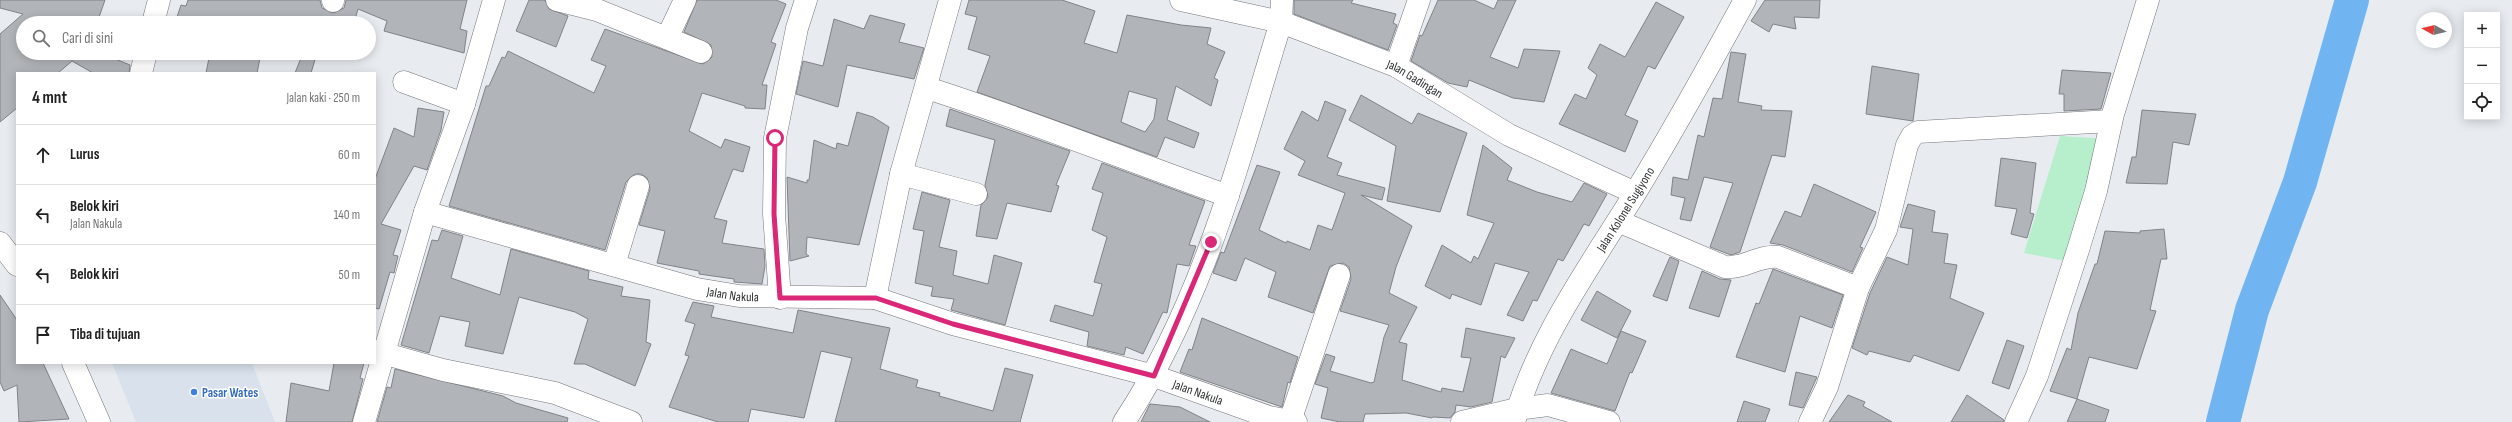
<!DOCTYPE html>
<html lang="id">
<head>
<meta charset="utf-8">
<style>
  body { margin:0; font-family:"Sofia Sans Condensed",sans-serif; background:#f2f2f2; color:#222 }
  .controls { position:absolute; right:12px; top:12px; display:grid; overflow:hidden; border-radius:0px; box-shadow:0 2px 10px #0003 }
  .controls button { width:36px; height:36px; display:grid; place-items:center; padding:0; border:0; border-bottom:1px solid #e0e0e0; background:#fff; color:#222; font:20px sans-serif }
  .compass { position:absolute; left:2416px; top:12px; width:36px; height:36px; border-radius:50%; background:#fff; box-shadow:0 2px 10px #0003; rotate:278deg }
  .stop { position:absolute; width:12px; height:12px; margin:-9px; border:3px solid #db2777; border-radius:50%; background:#fff }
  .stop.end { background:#db2777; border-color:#fff; box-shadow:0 1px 4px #0008 }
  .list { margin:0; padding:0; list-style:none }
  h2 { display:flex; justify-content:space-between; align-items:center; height:52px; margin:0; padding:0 16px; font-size:17px }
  h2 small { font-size:13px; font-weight:400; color:#767676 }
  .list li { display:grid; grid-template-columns:26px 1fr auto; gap:12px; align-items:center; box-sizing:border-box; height:60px; padding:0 16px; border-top:1px solid #e0e0e0 }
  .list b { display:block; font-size:15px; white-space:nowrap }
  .list p { margin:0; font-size:13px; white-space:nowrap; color:#767676 }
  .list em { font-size:13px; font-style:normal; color:#767676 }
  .icon { flex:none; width:22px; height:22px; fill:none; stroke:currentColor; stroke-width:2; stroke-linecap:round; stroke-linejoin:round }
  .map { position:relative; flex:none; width:2512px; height:422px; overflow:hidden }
  .search { position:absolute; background:#fff; box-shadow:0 2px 10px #0003; left:16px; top:16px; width:360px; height:44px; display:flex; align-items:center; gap:10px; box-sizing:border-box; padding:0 14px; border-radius:22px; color:#767676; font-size:15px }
  .panel { position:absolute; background:#fff; box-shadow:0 2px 10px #0003; left:16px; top:72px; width:360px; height:292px; border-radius:0px }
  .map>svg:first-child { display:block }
  .built { fill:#d8e1ec }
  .green { fill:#b7eecc }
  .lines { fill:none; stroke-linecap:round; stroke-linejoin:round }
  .river { stroke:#71b4f2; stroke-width:34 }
  .building { fill:#b1b5b9; stroke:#808388; fill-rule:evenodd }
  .minor-casing { stroke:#73767a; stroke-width:23 }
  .major-casing { stroke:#73767a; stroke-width:23 }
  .highway-casing { stroke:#73767a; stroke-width:23 }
  .minor { stroke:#fff; stroke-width:22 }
  .major { stroke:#fff; stroke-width:22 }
  .highway { stroke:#fff; stroke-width:22 }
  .route { stroke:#db2777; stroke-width:5 }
  .shop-dot { fill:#3f7fe0; stroke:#fff; stroke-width:1.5 }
  .labels { text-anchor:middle; stroke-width:3; stroke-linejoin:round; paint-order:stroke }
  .street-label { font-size:13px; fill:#2f3133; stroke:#fff }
  .shop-label { font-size:13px; font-weight:bold; fill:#366cbe; stroke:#fff; text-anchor:start }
</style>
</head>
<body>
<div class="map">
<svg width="2512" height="422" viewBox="0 0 2512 422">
  <rect width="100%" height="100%" fill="#e8ecf1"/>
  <path class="built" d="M112 363H252L275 422H136Z"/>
  <path class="green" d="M2060 136 2111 139 2076 263 2024 253Z"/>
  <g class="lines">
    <path class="river" d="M2223 422 2252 310 2300 182 2352 0"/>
  </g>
  <path class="building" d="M0 0H105L97 23H23V53H101L130 65 129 73H93L72 61 58 73H17V108L0 122V34L23 14 0 8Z
    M188 0H320L322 8 333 13 344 8 346 0H467L460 29 467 31 464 53 384 31 387 21 358 9 354 23H175L181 5 186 6Z
    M529 0H545L549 9 568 16 556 47 516 31Z
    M697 0H776L786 4 771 42 776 44 762 85H767L765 109 745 108V106L702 93 689 131 721 148 725 139 750 147 743 172 733 169 714 218 727 221 722 243 764 249 765 266 762 284 734 282V279L699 274V271L657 263 665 231 639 225 650 189 647 178 641 174H635L626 182 605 250 449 206 486 86H489L502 57 505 58 508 51 594 93 606 66 591 60 605 29 703 64 712 57 711 45 684 32Z
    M969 0H1062L1095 11 1084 43 1117 53 1127 15 1181 25 1211 28 1207 44 1225 52 1214 78 1218 80 1211 106 1176 86 1167 120 1199 133 1194 148 1165 137 1157 157 977 92 990 56 968 49 977 17 965 14ZM1129 91 1157 99 1154 119 1145 132 1121 122Z
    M1294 0H1353L1351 3 1396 14 1393 23 1397 25 1388 50 1294 14Z
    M1438 0H1474L1494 9 1498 0H1516L1490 57 1518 68 1524 49 1560 51 1544 102 1513 98 1469 80 1467 87 1448 83 1411 61 1420 35 1422 36Z
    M1765 0H1820L1819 18 1794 17 1796 29 1773 24 1769 32 1751 21Z
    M1656 2 1684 17 1655 69 1648 66 1625 115 1638 121 1625 152 1559 124 1575 94 1586 99 1597 75 1588 68 1600 44 1625 57Z
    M870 15 905 24 899 42 924 48 914 79 847 65 838 107 796 94 803 61 823 66 834 19 864 29Z
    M1731 52 1746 54 1738 102 1762 106 1761 110 1792 111 1785 157 1772 155 1740 252 1731 255 1710 247 1733 183 1704 177 1691 221 1680 219 1685 198 1671 195 1673 177 1688 180 1698 135 1704 137 1713 98 1722 99Z
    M210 53H261L257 73H206Z
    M303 53H317L311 73H295Z
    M1872 66 1919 74 1913 121 1866 114Z
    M2062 70 2111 73 2101 109 2064 111V94H2059Z
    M1361 95 1412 124 1418 113 1467 133 1440 212 1387 201 1396 146 1349 120Z
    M1325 101 1346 110 1327 157 1342 163 1337 175 1385 188 1382 200 1361 195 1412 226 1396 267 1389 293 1417 307 1399 342 1407 344 1402 380 1441 392 1442 388 1463 392 1471 358 1461 357 1466 328 1515 338 1505 358 1501 356 1492 402 1471 407 1456 405 1455 412 1450 418 1433 417 1432 418 1406 413 1365 414 1363 422H1340L1321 418 1328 388 1315 384 1326 354 1335 357 1330 371 1371 383 1374 382 1384 337 1389 325 1340 311 1351 279 1349 267 1343 263 1330 266 1313 313 1268 297 1276 272 1245 258 1236 281 1213 273 1221 252 1224 253 1257 165 1280 172 1259 230 1286 243 1287 241 1310 250 1318 225 1332 230 1345 193 1298 175 1305 161 1284 149 1302 111 1318 121Z
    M418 108 444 112 441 130 427 170 414 166 381 224 401 230 393 255 398 256 394 273 390 272 379 309 375 308V179L394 128 414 137Z
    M950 109 1070 151 1056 185 1059 186 1051 212 1007 203 997 239 976 236 981 205 988 197 985 185 995 140 946 126Z
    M2142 110 2196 114 2189 145 2173 142 2167 184 2126 183 2132 157H2136Z
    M857 112 873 117 889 127 859 245 807 237 806 254 809 256 790 261 787 177 807 183V180H809L814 140 836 149 837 143 848 146Z
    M1483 145 1512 168 1507 180 1537 192 1572 202 1584 183 1607 194 1589 226 1584 224 1563 261 1558 259 1537 301 1533 300 1523 321 1507 315 1529 272 1495 263 1481 305 1452 294 1450 299 1425 286 1442 245 1471 263 1474 256 1478 259 1494 223 1467 215Z
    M2001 158 2036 163 2030 213 2034 214 2027 238 2011 234 2017 209 1995 206Z
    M1102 163 1205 201 1189 245 1196 246 1189 266 1177 264 1167 313 1163 312 1143 354 1126 347 1124 355 1087 346 1089 332 1050 321 1055 305 1093 316 1102 284 1094 282 1107 237 1092 230 1103 193 1092 189Z
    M1814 184 1876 212 1860 247 1863 248 1852 272 1783 245 1770 243 1785 211 1801 217Z
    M922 192 950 200 939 247 957 251 953 275 988 284 994 255 1022 263 1005 325 951 310 954 299 931 296 933 287 915 283 924 231 913 229Z
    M1908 204 1935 211 1932 232 1948 234 1944 263 1957 265 1950 298 1984 313 1959 371 1914 355 1910 362 1869 351 1867 355 1852 348 1870 293 1887 257 1908 265 1913 229 1900 227Z
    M2164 229 2167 259H2161L2150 310 2156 311 2137 369 2089 357 2077 399 2050 391 2067 348 2071 350 2078 313 2095 264H2097L2105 231 2140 233V231Z
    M442 230 463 236 451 278 500 295 511 249 589 271 588 279 623 287 621 296 650 300 646 342 651 344 635 386 585 364H574L588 319 575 312 519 297 503 354 465 346 470 322 440 316 429 353 401 345 432 240 438 241Z
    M1670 257 1679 261 1667 301 1653 296Z
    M1773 269 1843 295 1832 328 1800 316 1785 372 1736 357 1756 303 1759 304Z
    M1702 271 1720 279 1731 280 1719 317 1689 308Z
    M1597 291 1631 311 1617 338 1581 320Z
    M0 295 17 320V363H43L69 419 19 422 17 385 4 391 0 382Z
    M693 302 714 306 711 317 793 333 798 310 890 328 880 369 918 380 916 387 940 393 939 396 993 411 1005 368 1033 375 1020 422H835L852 358 821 351 804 418 751 409 748 422H718L669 407 689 356 685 355 695 324 685 321Z
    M1202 318 1298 357 1290 383 1288 382 1282 407 1180 372 1189 349 1192 350Z
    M1621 331 1646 341 1632 373 1630 372 1615 411 1551 393 1571 349 1607 364Z
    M2007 340 2024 346 2009 389 1992 383Z
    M334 363H364L360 378 363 379 352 422H286L291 383 329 391Z
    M395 369 503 396 516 403 568 418 567 422H377L387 387 391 388Z
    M1796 372 1817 377 1803 408 1789 405Z
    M1848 395 1865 402 1863 406 1892 422H1829Z
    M1967 395 2004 420V422H1951Z
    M2077 399 2109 410 2105 422H2067Z
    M1744 401 1770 409 1765 422H1737Z
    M1150 404 1180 407 1210 422H1141Z"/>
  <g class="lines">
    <defs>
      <g id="minor">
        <path d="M557 0 597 10 701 52"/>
        <path id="s1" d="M1181 0 1281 22 1396 66 1509 135 1635 193"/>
        <path d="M333 1V0"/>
        <path d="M153 23 159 0"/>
        <path d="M667 38 685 0"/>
        <path d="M1396 66 1419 0"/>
        <path d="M141 73 146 53"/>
        <path d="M404 82 464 104"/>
        <path d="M927 88C1028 120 1127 160 1228 196"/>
        <path d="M901 174 976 194"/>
        <path id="s2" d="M425 212 697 289 739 296 875 298 953 324 1154 376 1269 417 1296 422"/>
        <path d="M1618 221 1725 267C1743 269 1759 255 1778 257L1858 288"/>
        <path d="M614 265 638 186"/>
        <path d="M780 298 774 214 775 138 797 28 806 0"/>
        <path d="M875 298 901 174 950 0"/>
        <path d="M375 351 443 370 555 393 631 422"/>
        <path d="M1290 421 1339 275"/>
        <path d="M364 422 425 212 464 104 494 0"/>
        <path d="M1124 422C1204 302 1239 158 1281 22L1282 0"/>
        <path d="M1462 422 1517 409 1548 405 1609 422"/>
        <path d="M1810 422 1827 387 1858 288 1886 230 1907 145 1912 136 1918 132 2111 121"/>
        <path d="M2016 422 2037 376 2078 250 2096 191 2113 114 2148 0"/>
      </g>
      <path id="major" d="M0 243 17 265
        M73 363 99 422"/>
      <g id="highway">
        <path id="s3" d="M1514 422C1536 342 1586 272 1629 203 1670 137 1708 68 1745 0"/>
      </g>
    </defs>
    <use href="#minor" class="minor-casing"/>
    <use href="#major" class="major-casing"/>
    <use href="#highway" class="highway-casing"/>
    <use href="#minor" class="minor"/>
    <use href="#major" class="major"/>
    <use href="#highway" class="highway"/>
  </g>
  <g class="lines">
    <path class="route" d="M775 138 774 214 780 298H876L953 324 1154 376 1211 242"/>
  </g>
  <circle class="shop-dot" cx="194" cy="392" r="4"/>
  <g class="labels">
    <g class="street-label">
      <text dy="5" stroke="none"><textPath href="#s1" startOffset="248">Jalan Gadingan</textPath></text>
      <text dy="5" stroke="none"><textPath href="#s3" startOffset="241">Jalan Kolonel Sugiyono</textPath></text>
      <text dy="5" stroke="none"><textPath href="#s2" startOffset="319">Jalan Nakula</textPath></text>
      <text dy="5" stroke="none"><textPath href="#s2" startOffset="798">Jalan Nakula</textPath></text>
    </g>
    <g class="shop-label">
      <text x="202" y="397">Pasar Wates</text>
    </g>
  </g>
</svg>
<div class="controls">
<button>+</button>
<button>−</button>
<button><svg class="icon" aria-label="locate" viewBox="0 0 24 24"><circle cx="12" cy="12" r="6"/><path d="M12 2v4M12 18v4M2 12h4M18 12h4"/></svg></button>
</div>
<svg class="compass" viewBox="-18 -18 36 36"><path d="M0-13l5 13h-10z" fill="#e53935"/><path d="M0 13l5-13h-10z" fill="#767676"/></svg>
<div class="stop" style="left:775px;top:138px"></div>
<div class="stop end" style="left:1211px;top:242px"></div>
<div class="search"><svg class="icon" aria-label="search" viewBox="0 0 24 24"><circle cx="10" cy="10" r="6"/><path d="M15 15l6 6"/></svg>Cari di sini</div>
<section class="panel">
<h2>4 mnt<small>Jalan kaki · 250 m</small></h2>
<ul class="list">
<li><svg class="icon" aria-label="ahead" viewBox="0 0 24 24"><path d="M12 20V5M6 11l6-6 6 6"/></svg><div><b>Lurus</b></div><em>60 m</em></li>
<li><svg class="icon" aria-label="left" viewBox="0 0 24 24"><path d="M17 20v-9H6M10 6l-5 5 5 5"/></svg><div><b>Belok kiri</b><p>Jalan Nakula</p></div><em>140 m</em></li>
<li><svg class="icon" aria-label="left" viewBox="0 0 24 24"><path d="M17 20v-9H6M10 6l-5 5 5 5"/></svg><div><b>Belok kiri</b></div><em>50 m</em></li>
<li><svg class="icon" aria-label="arrive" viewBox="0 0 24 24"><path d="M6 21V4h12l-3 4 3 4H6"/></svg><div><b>Tiba di tujuan</b></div></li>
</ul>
</section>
</div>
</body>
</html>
